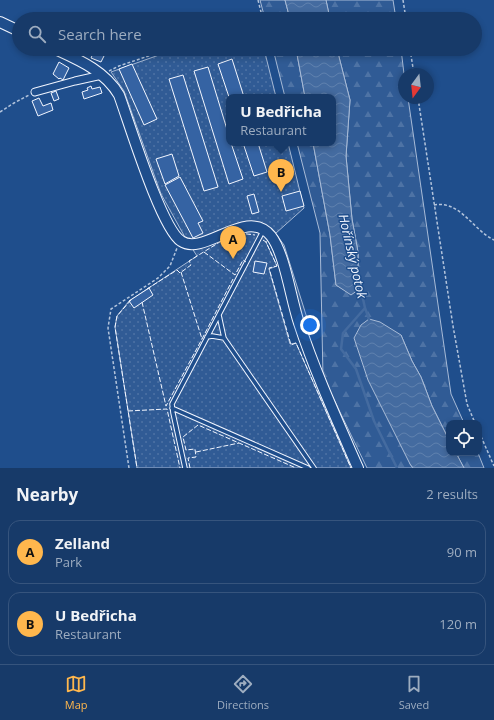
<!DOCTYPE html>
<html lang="en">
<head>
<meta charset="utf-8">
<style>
  body { margin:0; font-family:"Open Sans",sans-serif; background:#244571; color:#f1f3f6 }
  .controls { position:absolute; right:12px; bottom:12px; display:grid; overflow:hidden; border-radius:8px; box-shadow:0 2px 6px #0003 }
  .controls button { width:36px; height:36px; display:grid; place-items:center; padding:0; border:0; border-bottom:1px solid #36547d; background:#173a69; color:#f1f3f6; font:20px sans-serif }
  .compass { position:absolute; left:398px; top:68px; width:36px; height:36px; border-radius:50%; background:#173a69; box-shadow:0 2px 6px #0003; rotate:195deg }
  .you { position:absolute; left:310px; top:325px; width:14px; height:14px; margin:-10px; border:3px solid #fff; border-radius:50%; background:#1a73e8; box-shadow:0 0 0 6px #1a73e833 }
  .badge { display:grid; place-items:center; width:26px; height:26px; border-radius:50%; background:#ffb74d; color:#111; font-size:13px; font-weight:700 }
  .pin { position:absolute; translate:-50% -33px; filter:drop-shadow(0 1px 2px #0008) }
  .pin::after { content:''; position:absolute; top:21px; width:14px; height:12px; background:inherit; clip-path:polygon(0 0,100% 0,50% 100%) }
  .popup { position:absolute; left:226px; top:94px; width:110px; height:52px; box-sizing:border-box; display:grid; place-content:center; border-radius:8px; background:#173a69; filter:drop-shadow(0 1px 3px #0005); font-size:13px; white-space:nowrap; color:#9eadc0 }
  .popup b { font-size:15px; color:#f1f3f6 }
  .popup::after { content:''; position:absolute; left:50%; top:100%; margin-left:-8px; border:8px solid transparent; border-top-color:#173a69 }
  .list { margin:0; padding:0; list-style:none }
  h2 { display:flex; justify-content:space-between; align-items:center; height:52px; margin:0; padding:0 16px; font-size:17px }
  h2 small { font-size:13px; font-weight:400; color:#9eadc0 }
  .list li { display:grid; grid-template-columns:26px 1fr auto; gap:12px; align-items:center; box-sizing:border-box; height:64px; margin:0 8px 8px; padding:0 8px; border:1px solid #36547d; border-radius:12px }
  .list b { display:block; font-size:15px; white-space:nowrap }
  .list p { margin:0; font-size:13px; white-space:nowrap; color:#9eadc0 }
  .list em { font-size:13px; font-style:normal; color:#9eadc0 }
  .icon { flex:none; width:22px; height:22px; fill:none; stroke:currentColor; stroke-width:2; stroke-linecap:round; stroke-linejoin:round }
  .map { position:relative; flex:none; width:494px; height:468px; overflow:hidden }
  .search { position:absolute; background:#173a69; box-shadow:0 2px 6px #0003; left:12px; right:12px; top:12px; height:44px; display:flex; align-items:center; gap:10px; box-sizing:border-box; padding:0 14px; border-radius:22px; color:#9eadc0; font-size:15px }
  .sheet { height:196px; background:#173a69 }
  nav { display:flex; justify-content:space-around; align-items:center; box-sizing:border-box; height:56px; border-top:1px solid #36547d; background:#173a69; font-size:11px; color:#9eadc0 }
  nav a { display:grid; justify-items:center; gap:2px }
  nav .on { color:#ffb74d }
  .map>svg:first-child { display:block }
  .grass { fill:url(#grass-dots); stroke:#a8bbd7 }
  .forest { fill:url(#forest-firs); stroke:#a8bbd7 }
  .built { fill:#305b95; stroke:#a8bbd7 }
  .water { fill:url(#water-waves); stroke:#a8bbd7 }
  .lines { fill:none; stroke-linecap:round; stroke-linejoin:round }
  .stream { stroke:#446ba0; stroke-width:2.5 }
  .building { fill:#3563a3; stroke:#f2f6ff }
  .lane-casing { stroke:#f2f6ff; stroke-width:5.5 }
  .street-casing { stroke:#f2f6ff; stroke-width:9 }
  .secondary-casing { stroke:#f2f6ff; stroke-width:12 }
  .path { stroke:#b3c4dc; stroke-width:1.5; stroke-dasharray:3 2; stroke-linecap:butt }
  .lane { stroke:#1f4e8c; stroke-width:3.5 }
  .street { stroke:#1f4e8c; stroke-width:7 }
  .secondary { stroke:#1f4e8c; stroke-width:10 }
  .fence { stroke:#f2f6ff; stroke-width:1; stroke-dasharray:5 2; stroke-linecap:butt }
  .labels { text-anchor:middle; stroke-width:3; stroke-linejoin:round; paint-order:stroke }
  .water-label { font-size:13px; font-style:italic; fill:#f2f6ff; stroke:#1f4e8c }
</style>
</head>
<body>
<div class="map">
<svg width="494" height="468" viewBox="0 0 494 468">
  <defs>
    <pattern id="grass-dots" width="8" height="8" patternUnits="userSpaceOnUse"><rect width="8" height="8" fill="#305b95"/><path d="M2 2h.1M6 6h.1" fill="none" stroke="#4e73a5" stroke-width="1.8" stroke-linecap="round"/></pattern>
    <pattern id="forest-firs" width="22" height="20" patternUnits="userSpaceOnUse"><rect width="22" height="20" fill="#305b95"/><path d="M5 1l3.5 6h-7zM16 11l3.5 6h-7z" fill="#4e73a5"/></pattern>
    <pattern id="water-waves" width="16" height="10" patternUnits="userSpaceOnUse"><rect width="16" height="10" fill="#446ba0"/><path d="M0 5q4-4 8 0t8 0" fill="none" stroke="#5f81ae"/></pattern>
  </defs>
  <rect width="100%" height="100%" fill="#1f4e8c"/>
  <path class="grass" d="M176 49H264L276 97H229V143H288L304 208 266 242 277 266 269 269 290 344 296 343 351 468H137L115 327 117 316 129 301 197 256 186 239 161 194 124 91 111 72Z"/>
  <path class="forest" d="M260 0H285L290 19H265Z
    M326 0H393L396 19H330Z
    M273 49H296L305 97H285Z
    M337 49H401L404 74V98H408L451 394 464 423H449V440L432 406 421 377 412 361 401 335 410 464 413 468H367L323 377 320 233 297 143H313L330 235 336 285 351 294 358 290V252L352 219 346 156 350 100Z
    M456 453H478L484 468H464Z"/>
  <path class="built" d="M276 234 284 245 307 318 298 321 272 237Z"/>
  <path class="water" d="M285 0H326L330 19H290Z
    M296 49H337L350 100 346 156 352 219 358 252V290L351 295 336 285 330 235 313 143H333V97H305Z
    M369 319 380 322 401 335 412 361 421 377 432 406 449 440V453H456L464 468H413L410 464 368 380 354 338 361 325Z"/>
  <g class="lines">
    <path class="stream" d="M358 276 365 308 343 333 341 349 356 369 374 421 397 468
      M365 308 369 319"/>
  </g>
  <path class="building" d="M95 49H104L102 52 105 54 101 62 91 58Z
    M232 59 244 97H229L218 64Z
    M59 62 69 68 63 80 60 78 59 79 53 74Z
    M132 64 157 119 144 125 119 69Z
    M208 67 229 136V143H231L243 179 229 184 194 71Z
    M183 75 218 187 204 191 169 79Z
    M91 86 92 89 100 87 102 93 84 99 82 92 88 90 87 88Z
    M56 91 59 99 54 101 51 93Z
    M39 98 43 106 51 103 53 110 38 116 32 101Z
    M243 143H258L267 172 254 176Z
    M172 154 179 176 165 184 156 159Z
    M180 177 203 221 198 223 203 233 193 238 165 185Z
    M300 191 304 206 286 211 282 196Z
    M254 194 259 212 252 214 247 196Z
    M255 261 267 263 264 274 253 272Z
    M149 288 153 295 134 308 129 301Z"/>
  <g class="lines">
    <defs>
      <path id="lane" d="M207 337 212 336 224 338 219 315
        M224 338 314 468
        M172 408 308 468
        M185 468 173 413 172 404 263 231"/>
      <path id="street" d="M35 92 75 81 102 75"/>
      <path id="secondary" d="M0 22 19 31
        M55 49C79 60 105 71 119 95 129 122 161 228 181 241 204 257 247 206 271 236 285 254 291 300 299 323 315 372 337 420 358 468"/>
    </defs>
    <use href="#lane" class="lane-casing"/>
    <use href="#street" class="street-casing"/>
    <use href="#secondary" class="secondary-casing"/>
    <path class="path" d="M258 0 261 12 258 19
      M403 0 406 19
      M410 49 414 74
      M109 71 119 66 169 49
      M418 98 453 326 467 404 475 423
      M0 112 14 103 29 95
      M434 205C460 200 473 230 494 240
      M479 432 494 466
      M129 468 108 328 111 309 158 278 170 266 177 248"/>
    <use href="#lane" class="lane"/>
    <use href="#street" class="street"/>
    <use href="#secondary" class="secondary"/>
    <path class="fence" d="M239 233 255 235
      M263 240 266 242 277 266 269 268 291 345 296 343 351 468
      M204 252 235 275 243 260 246 262
      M181 272 202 339 233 279
      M147 289 177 270 180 273 191 265 189 261 223 240 234 236
      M131 300 117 316 115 327 137 468
      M142 302 166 406 202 339
      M128 411 167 409 180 468
      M196 452 239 443
      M190 468 188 458 196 457 195 449 186 450 183 437 198 425 296 468"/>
  </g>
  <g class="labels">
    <g class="water-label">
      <text transform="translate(353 256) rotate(77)" y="5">Hořínský potok</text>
    </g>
  </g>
</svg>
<div class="controls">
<button><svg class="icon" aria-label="locate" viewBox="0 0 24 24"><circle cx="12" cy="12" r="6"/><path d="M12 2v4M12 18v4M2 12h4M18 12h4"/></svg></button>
</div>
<svg class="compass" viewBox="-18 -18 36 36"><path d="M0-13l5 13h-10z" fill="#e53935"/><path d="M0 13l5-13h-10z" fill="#9eadc0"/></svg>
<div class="you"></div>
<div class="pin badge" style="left:233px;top:259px">A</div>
<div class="pin badge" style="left:281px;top:192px">B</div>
<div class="popup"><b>U Bedřicha</b>Restaurant</div>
<div class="search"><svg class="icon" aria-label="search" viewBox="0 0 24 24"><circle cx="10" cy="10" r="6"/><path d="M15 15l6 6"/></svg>Search here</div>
</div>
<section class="sheet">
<h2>Nearby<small>2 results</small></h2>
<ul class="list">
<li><span class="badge">A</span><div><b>Zelland</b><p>Park</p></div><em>90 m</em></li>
<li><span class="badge">B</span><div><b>U Bedřicha</b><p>Restaurant</p></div><em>120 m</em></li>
</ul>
</section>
<nav>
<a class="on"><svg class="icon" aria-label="map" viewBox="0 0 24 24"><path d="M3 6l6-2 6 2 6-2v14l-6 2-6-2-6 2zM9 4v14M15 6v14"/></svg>Map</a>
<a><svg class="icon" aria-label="directions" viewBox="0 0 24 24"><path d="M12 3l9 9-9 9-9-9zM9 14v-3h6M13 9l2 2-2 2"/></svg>Directions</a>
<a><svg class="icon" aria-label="saved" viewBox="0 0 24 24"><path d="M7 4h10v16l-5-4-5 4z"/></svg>Saved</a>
</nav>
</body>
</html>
